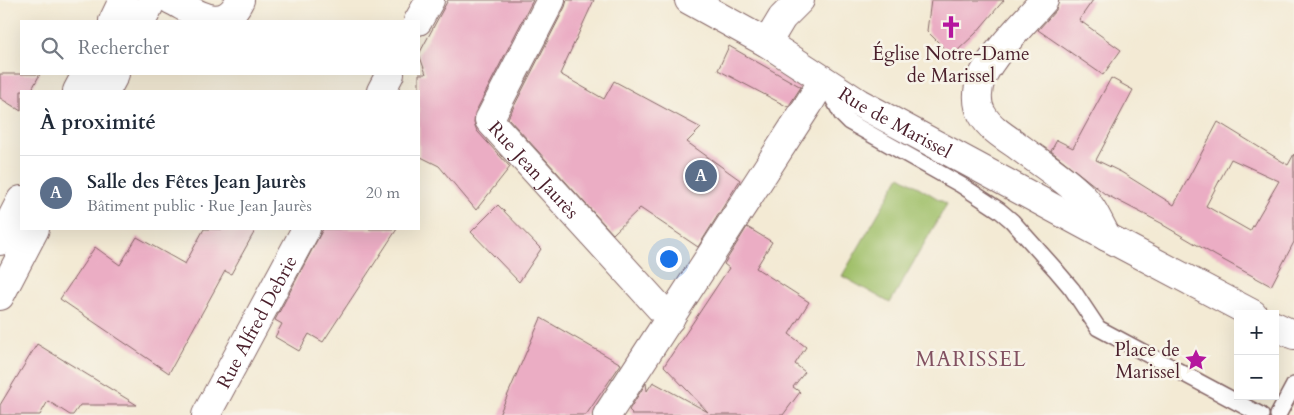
<!DOCTYPE html>
<html lang="fr">
<head>
<meta charset="utf-8">
<style>
  body { margin:0; font-family:Cardo,serif; background:#f2f2f3; color:#1f2937 }
  .controls { position:absolute; right:15px; bottom:15px; display:grid; overflow:hidden; border-radius:0px; box-shadow:0 5px 20px #0002 }
  .controls button { width:45px; height:45px; display:grid; place-items:center; padding:0; border:0; border-bottom:1px solid #e0e1e3; background:#fff; color:#1f2937; font:25px sans-serif }
  .you { position:absolute; left:668px; top:258px; width:18px; height:18px; margin:-12px; border:4px solid #fff; border-radius:50%; background:#1a73e8; box-shadow:0 0 0 8px #1a73e833 }
  .badge { display:grid; place-items:center; width:32px; height:32px; border-radius:50%; background:#b5179e; color:#fff; font-size:16px; font-weight:700 }
  .pin { position:absolute; translate:-50% -50%; border:2px solid #fff; box-shadow:0 1px 5px #0006 }
  .list { margin:0; padding:0; list-style:none }
  h2 { display:flex; justify-content:space-between; align-items:center; height:65px; margin:0; padding:0 20px; font-size:21px }
  h2 small { font-size:16px; font-weight:400; color:#747a83 }
  .list li { display:grid; grid-template-columns:32px 1fr auto; gap:15px; align-items:center; box-sizing:border-box; height:75px; padding:0 20px; border-top:1px solid #e0e1e3 }
  .list b { display:block; font-size:19px; white-space:nowrap }
  .list p { margin:0; font-size:16px; white-space:nowrap; color:#747a83 }
  .list em { font-size:16px; font-style:normal; color:#747a83 }
  .icon { flex:none; width:28px; height:28px; fill:none; stroke:currentColor; stroke-width:2; stroke-linecap:round; stroke-linejoin:round }
  .map { position:relative; flex:none; width:1294px; height:415px; overflow:hidden }
  .search { position:absolute; background:#fff; box-shadow:0 5px 20px #0002; left:20px; top:20px; width:400px; height:55px; display:flex; align-items:center; gap:12px; box-sizing:border-box; padding:0 18px; border-radius:0px; color:#747a83; font-size:19px }
  .panel { position:absolute; background:#fff; box-shadow:0 5px 20px #0002; left:20px; top:90px; width:400px; height:140px; border-radius:0px }
  .map>svg:first-child { display:block }
  .green { fill:#9fbf67; stroke:#746f49 }
  .building { fill:#ebadc4; fill-rule:evenodd }
  .lines { fill:none; stroke-linecap:round; stroke-linejoin:round }
  .lane-casing { stroke:#856666; stroke-width:18 }
  .street-casing { stroke:#856666; stroke-width:30 }
  .secondary-casing { stroke:#856666; stroke-width:30 }
  .lane { stroke:#fff; stroke-width:15 }
  .street { stroke:#fff; stroke-width:28 }
  .secondary { stroke:#fff; stroke-width:28 }
  .labels { text-anchor:middle; stroke-width:5; stroke-linejoin:round; paint-order:stroke }
  .poi-label { font-size:19px; fill:#4a1f2b; stroke:#f7f3e8 }
  .street-label { font-size:19px; fill:#4a1f2b; stroke:#f7f3e8 }
  .quarter-label { font-size:21px; letter-spacing:1px; fill:#825161; stroke:#f7f3e8 }
</style>
</head>
<body>
<div class="map">
<svg width="1294" height="415" viewBox="0 0 1294 415">
  <rect width="100%" height="100%" fill="#f7f3e8"/>
  <filter id="ink" filterUnits="userSpaceOnUse"><feTurbulence type="fractalNoise" baseFrequency=".02" numOctaves="2"/><feDisplacementMap in="SourceGraphic" scale="10" xChannelSelector="R" yChannelSelector="G"/><feConvolveMatrix kernelMatrix="1 2 1 2 8 2 1 2 1" color-interpolation-filters="sRGB"/></filter>
  <filter id="wash" filterUnits="userSpaceOnUse"><feTurbulence type="fractalNoise" baseFrequency=".0096" numOctaves="4" result="noise"/><feDisplacementMap in="SourceGraphic" scale="20" xChannelSelector="R" yChannelSelector="G"/><feGaussianBlur stdDeviation="1.12" result="paint"/><feColorMatrix in="noise" values="0 0 0 0 0 0 0 0 0 0 0 0 0 0 0 0 0 1.4 0 .05"/><feComposite in="paint" operator="in"/></filter>
  <g filter="url(#wash)">
    <rect width="100%" height="100%" fill="#f3ead4"/>
    <path class="green" d="M900 176 947 204 890 303 842 276Z"/>
    <g id="blocks">
      <path class="building" d="M448 0H533L475 113 474 123 477 131 510 167 476 210 439 166 419 156V74H426L419 54Z
        M567 0H594L560 74 604 99 614 81 701 128 687 142 740 180 698 247 640 208 613 234 508 118 565 7Z
        M931 0H1004L976 33 956 52 952 50 949 53 927 31Z
        M1059 0H1093L1079 20 1121 50 1103 75 1038 30 1056 10Z
        M729 46 801 87 788 107 718 70Z
        M0 74H40L31 91H21V111L0 98Z
        M1111 78 1133 90 1096 160 1121 172 1174 205 1218 122 1288 165 1294 154V242L1271 286 1216 256 1163 225V224L1105 194 1051 151 1057 140 1073 148ZM1231 159 1279 181 1250 231 1206 206Z
        M498 205 541 249 519 282 471 232Z
        M747 227 772 242 756 268 809 302 789 334 806 347 795 364 805 372 793 387 800 392 783 415H631L632 413 629 410 646 383 647 391 653 382 708 412 664 366 729 268 724 264Z
        M204 229H256L231 274 225 271 169 373 60 299 95 247 120 265 137 237 185 264Z
        M323 229H397L323 342 309 334 299 351 275 337 282 324 275 320Z
        M541 318 621 364 586 415H499Z
        M37 344 137 405H80L73 415H70L48 401 40 415H0V405Z"/>
    </g>
  </g>
  <g filter="url(#ink)">
    <use href="#blocks" fill-opacity="0" stroke="#856666" stroke-width="1"/>
    <g class="lines">
      <defs>
        <path id="lane" d="M826 86 842 115 849 122 961 185 999 210 1012 221 1055 269 1072 289 1098 328 1261 415
          M1278 415 1294 385"/>
        <g id="street">
          <path d="M171 0C197 13 223 35 240 0"/>
          <path id="s1" d="M551 0 489 120 670 319"/>
          <path id="s2" d="M689 0 767 43 859 103 1107 237 1253 314"/>
          <path d="M1044 0C1025 22 994 52 982 77 977 88 976 104 982 114 989 127 1003 136 1015 144 1037 161 1062 176 1081 195 1093 207 1099 223 1107 237"/>
          <path d="M418 21 430 0"/>
          <path d="M767 43 782 18 800 0"/>
          <path d="M381 91 390 74"/>
          <path d="M1275 326 1294 335"/>
          <path id="s3" d="M206 415 306 229"/>
          <path d="M607 415 808 105 823 80"/>
        </g>
        <path id="secondary" d="M113 21 123 0
          M142 21 152 0
          M77 91 86 74
          M106 91 115 74
          M0 241 21 200
          M0 296 35 229"/>
      </defs>
      <use href="#lane" class="lane-casing"/>
      <use href="#street" class="street-casing"/>
      <use href="#secondary" class="secondary-casing"/>
      <use href="#lane" class="lane"/>
      <use href="#street" class="street"/>
      <use href="#secondary" class="secondary"/>
    </g>
  </g>
  <defs>
    <symbol id="church-bare" viewBox="-9 -9 18 18"><path d="M-1.2-6h2.4v3.5h3.3v2.4h-3.3V6h-2.4V-.1h-3.3v-2.4h3.3Z" fill="#b5179e" stroke="#f7f3e8" stroke-width="2.5" paint-order="stroke"/></symbol>
    <symbol id="sight-bare" viewBox="-9 -9 18 18"><path d="M0-6L1.8-2.2L6-1.7L2.9 1.2L3.7 5.4L0 3.3L-3.7 5.4L-2.9 1.2L-6-1.7L-1.8-2.2Z" fill="#b5179e" stroke="#f7f3e8" stroke-width="2.5" paint-order="stroke"/></symbol>
  </defs>
  <g fill-rule="evenodd">
    <use href="#church-bare" x="935" y="11" width="32" height="32"/>
    <use href="#sight-bare" x="1180" y="344" width="32" height="32"/>
  </g>
  <g class="labels">
    <g class="poi-label">
      <text x="951" y="60">Église Notre-Dame<tspan x="951" dy="22">de Marissel</tspan></text>
      <text x="1180" y="356" text-anchor="end">Place de<tspan x="1180" dy="22">Marissel</tspan></text>
    </g>
    <g class="street-label">
      <text dy="7" stroke="none"><textPath href="#s2" startOffset="240">Rue de Marissel</textPath></text>
      <text dy="7" stroke="none"><textPath href="#s1" startOffset="202">Rue Jean Jaurès</textPath></text>
      <text dy="7" stroke="none"><textPath href="#s3" startOffset="106">Rue Alfred Debrie</textPath></text>
    </g>
    <g class="quarter-label">
      <text x="971" y="366">MARISSEL</text>
    </g>
  </g>
</svg>
<div class="controls">
<button>+</button>
<button>−</button>
</div>
<div class="you"></div>
<div class="pin badge" style="left:701px;top:176px;background:#5c6f8a">A</div>
<div class="search"><svg class="icon" aria-label="search" viewBox="0 0 24 24"><circle cx="10" cy="10" r="6"/><path d="M15 15l6 6"/></svg>Rechercher</div>
<section class="panel">
<h2>À proximité<small></small></h2>
<ul class="list">
<li><span class="badge" style="background:#5c6f8a">A</span><div><b>Salle des Fêtes Jean Jaurès</b><p>Bâtiment public · Rue Jean Jaurès</p></div><em>20 m</em></li>
</ul>
</section>
</div>
</body>
</html>
